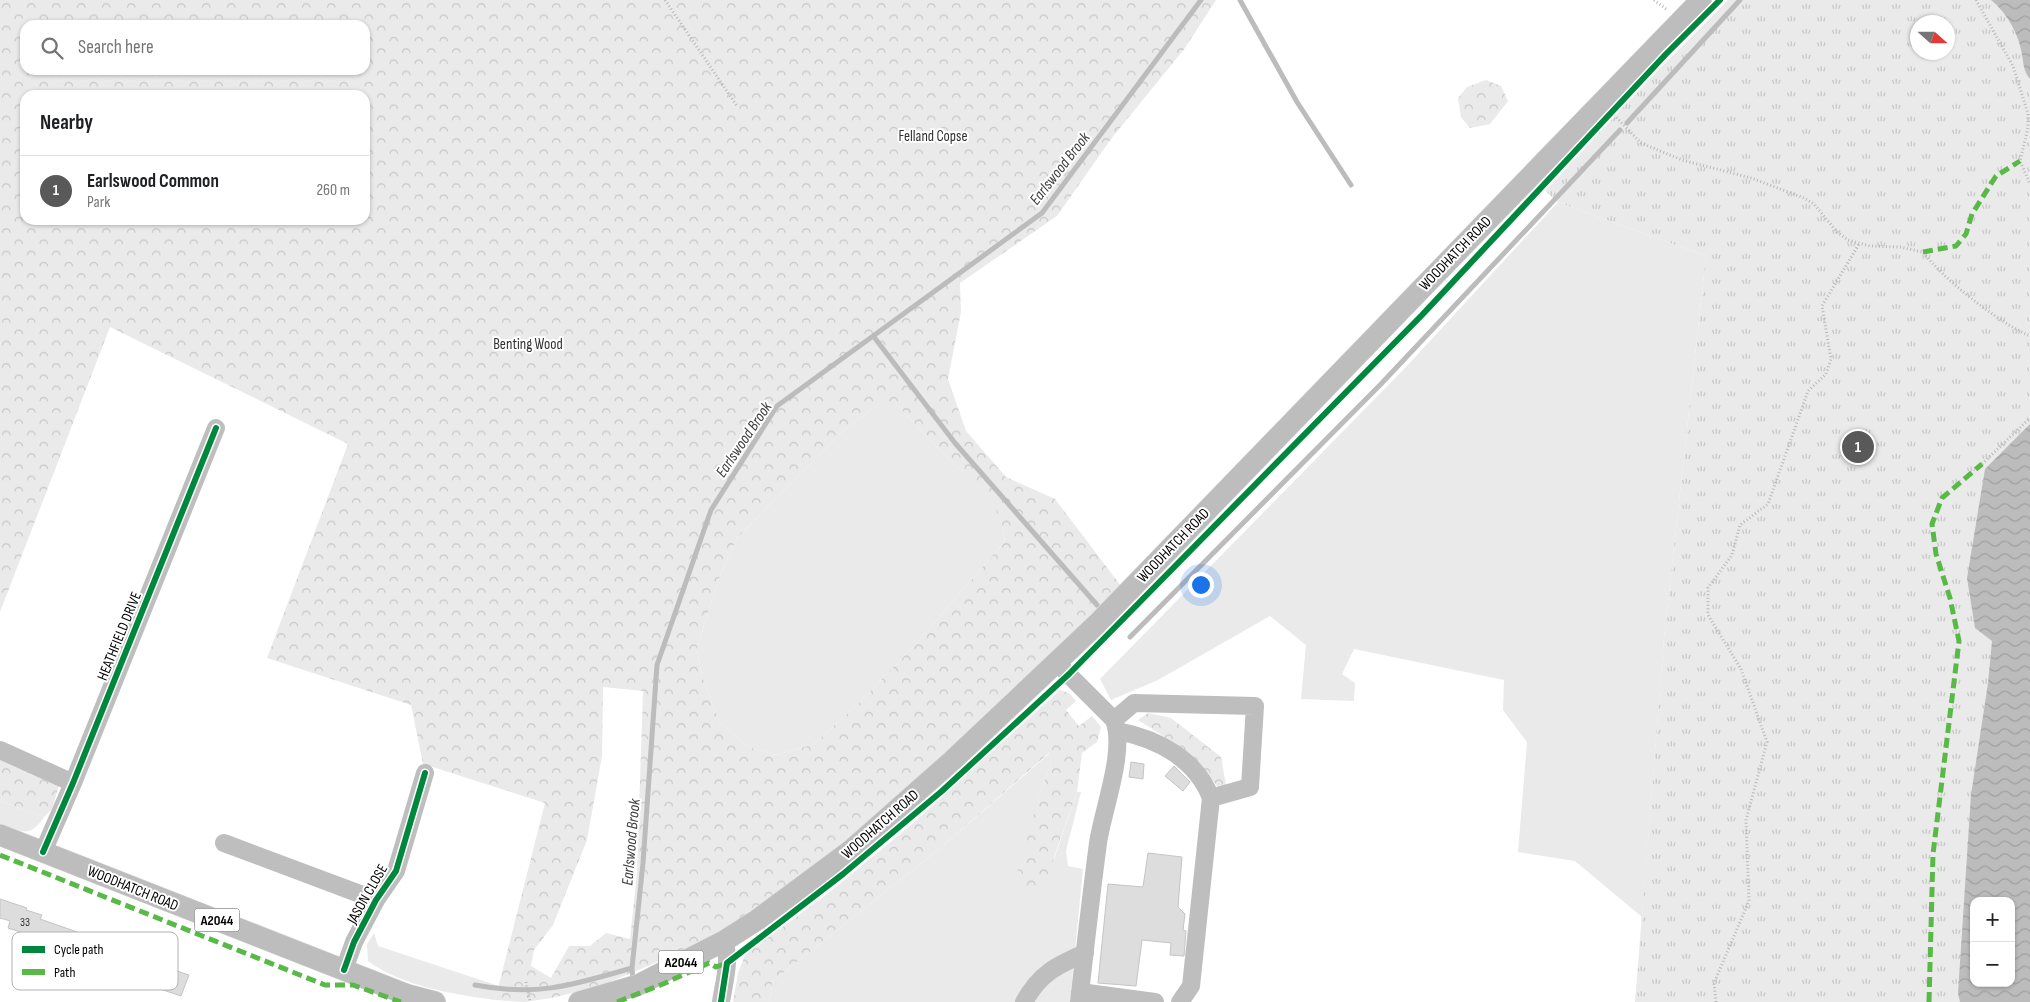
<!DOCTYPE html>
<html lang="en">
<head>
<meta charset="utf-8">
<style>
  body { margin:0; font-family:"Sofia Sans Condensed",sans-serif; background:#f6f6f6; color:#202124 }
  .controls { position:absolute; right:15px; bottom:15px; display:grid; overflow:hidden; border-radius:10px; box-shadow:0 1px 4px #0004 }
  .controls button { width:45px; height:45px; display:grid; place-items:center; padding:0; border:0; border-bottom:1px solid #e0e0e0; background:#fff; color:#202124; font:25px sans-serif }
  .compass { position:absolute; left:1910px; top:15px; width:45px; height:45px; border-radius:50%; background:#fff; box-shadow:0 1px 4px #0004; rotate:111deg }
  .you { position:absolute; left:1200px; top:584px; width:18px; height:18px; margin:-12px; border:4px solid #fff; border-radius:50%; background:#1a73e8; box-shadow:0 0 0 8px #1a73e833 }
  .badge { display:grid; place-items:center; width:32px; height:32px; border-radius:50%; background:#595959; color:#fff; font-size:16px; font-weight:700 }
  .pin { position:absolute; translate:-50% -50%; border:2px solid #fff; box-shadow:0 1px 5px #0006 }
  .list { margin:0; padding:0; list-style:none }
  h2 { display:flex; justify-content:space-between; align-items:center; height:65px; margin:0; padding:0 20px; font-size:21px }
  h2 small { font-size:16px; font-weight:400; color:#757577 }
  .list li { display:grid; grid-template-columns:32px 1fr auto; gap:15px; align-items:center; box-sizing:border-box; height:70px; padding:0 20px; border-top:1px solid #e0e0e0 }
  .list b { display:block; font-size:19px; white-space:nowrap }
  .list p { margin:0; font-size:16px; white-space:nowrap; color:#757577 }
  .list em { font-size:16px; font-style:normal; color:#757577 }
  .icon { flex:none; width:28px; height:28px; fill:none; stroke:currentColor; stroke-width:2; stroke-linecap:round; stroke-linejoin:round }
  .map { position:relative; flex:none; width:2030px; height:1002px; overflow:hidden }
  .search { position:absolute; background:#fff; box-shadow:0 1px 4px #0004; left:20px; top:20px; width:350px; height:55px; display:flex; align-items:center; gap:12px; box-sizing:border-box; padding:0 18px; border-radius:15px; color:#757577; font-size:19px }
  .panel { position:absolute; background:#fff; box-shadow:0 1px 4px #0004; left:20px; top:90px; width:350px; height:135px; border-radius:15px }
  .map>svg:first-child { display:block }
  .grass { fill:#eaeaea }
  .forest { fill:url(#forest-crowns); fill-rule:evenodd }
  .park { fill:url(#park-tufts); fill-rule:evenodd }
  .water { fill:url(#water-waves); fill-rule:evenodd }
  .lines { fill:none; stroke-linecap:round; stroke-linejoin:round }
  .stream { stroke:#bcbcbc; stroke-width:5 }
  .building { fill:#ddd; stroke:#c5c5c5 }
  .major-casing { stroke:#dbdbdb; stroke-width:22 }
  .path { stroke:#b8b8b8; stroke-width:3; stroke-dasharray:1 2.5; stroke-linecap:butt }
  .minor { stroke:#bebebe; stroke-width:18 }
  .major { stroke:#bdbdbd; stroke-width:21 }
  .quiet { stroke:#58b947; stroke-width:5; stroke-dasharray:10 5; stroke-linecap:butt }
  .cycleway-casing { stroke:#fff; stroke-width:9 }
  .cycleway { stroke:#00873e; stroke-width:6 }
  .labels { text-anchor:middle; stroke-width:4; stroke-linejoin:round; paint-order:stroke }
  .number-label { font-size:12px; fill:#373737 }
  .shield { fill:#fff; stroke:#4c4c4c; stroke-width:1 }
  .shield-label { font-size:14px; font-weight:bold; fill:#000 }
  .park-label { font-size:15px; fill:#303030; stroke:#fff }
  .street-label { font-size:15px; fill:#000; stroke:#fff }
  .water-label { font-size:16px; font-style:italic; fill:#414141; stroke:#fff }
  .key { fill:#fff; stroke:#b2b2b2; stroke-width:1 }
  .key-label { font-size:14px; fill:#000 }
</style>
</head>
<body>
<div class="map">
<svg width="2030" height="1002" viewBox="0 0 2030 1002">
  <defs>
    <pattern id="forest-crowns" width="20" height="18" patternUnits="userSpaceOnUse" patternTransform="scale(1.25)"><rect width="20" height="18" fill="#eaeaea"/><path d="M2 6a3 3 0 1 1 6 0M12 15a3 3 0 1 1 6 0" fill="none" stroke="#c7c7c7"/></pattern>
    <pattern id="park-tufts" width="24" height="20" patternUnits="userSpaceOnUse" patternTransform="scale(1.25)"><rect width="24" height="20" fill="#eaeaea"/><path d="M3 7l-1-3M5 7V3M7 7l1-3M15 17l-1-3M17 17v-4M19 17l1-3" fill="none" stroke="#c7c7c7"/></pattern>
    <pattern id="water-waves" width="16" height="10" patternUnits="userSpaceOnUse" patternTransform="scale(1.25)"><rect width="16" height="10" fill="#bcbcbc"/><path d="M0 5q4-4 8 0t8 0" fill="none" stroke="#a0a0a0"/></pattern>
  </defs>
  <rect width="100%" height="100%" fill="#fff"/>
  <path class="grass" d="M1558 202 1706 256 1664 638 1642 917 1575 861 1518 852 1527 742 1503 710 1504 680 1354 649 1342 674 1355 683 1354 701 1301 699 1306 645 1270 616 1158 680 1111 700 1100 679 1406 367Z
    M881 403H895C912 421 928 439 946 456 975 484 999 496 1005 541L915 645 860 702 814 744 776 755 748 747 720 723 702 676 697 649 717 583 737 538 845 429Z
    M1050 753 1051 763 1038 799 1054 859 1077 792H1081L1066 851 1068 866 1083 869 1070 1002H769L773 981 938 850Z
    M0 801 44 817C31 838 20 832 0 824Z
    M374 933 378 946 499 986 495 1000C453 994 404 987 368 961L367 944Z"/>
  <path class="forest" d="M0 0H1216L1185 48 1111 139 1057 216 960 283 961 312 948 379 966 431 1006 477 1055 499 1121 586 956 747 806 876 710 940 600 986 552 998 524 1002 495 1000 545 803 423 764 411 705 267 658 348 444 110 327 0 612ZM25 25H365V70H25ZM25 95H365V220H25ZM881 403H895C912 421 928 439 946 456 975 484 999 497 1005 541L915 645 860 702 814 744 776 755 748 747 720 723 702 676 697 649 717 583 737 538 845 429ZM603 687 643 691 637 872 630 939 606 933 590 946H569L551 978 531 966 534 950 553 925 587 840 602 756Z
    M1486 80 1501 86 1508 101 1490 124 1470 128 1461 117 1458 98 1467 87Z
    M1060 690 1069 693 1076 701 1066 710 1079 726 1092 716 1101 727 1097 742 1082 753 1077 792 1042 891 1022 893 1014 884 1038 799 1051 763 1049 753 938 850 773 981 769 1002H733L738 973 745 955 827 894 911 825Z
    M1148 713 1171 718 1221 757 1226 785 1219 789C1199 759 1169 739 1138 720Z
    M9 744 64 769 52 809 44 817 0 801V756Z"/>
  <path class="park" d="M1728 0H2030V1002H1635L1664 638 1706 256 1558 202 1545 191 1656 72ZM1918 22H1948V52H1918ZM1974 901H2011V983H1974Z"/>
  <path class="water" d="M1991 0H2030V79C2022 69 2024 62 2021 50 2018 32 2005 11 1991 0Z
    M2030 424V1002H1960L1958 993 1971 795 1988 683 1992 641 1975 628 1967 578 1985 469ZM1974 901H2011V983H1974Z"/>
  <g class="lines">
    <path class="stream" d="M1240 0 1297 102 1351 185
      M1627 123 1740 0
      M874 337 955 443 1097 605
      M1130 637 1381 384 1620 130
      M633 982 632 968 643 863 657 665 711 510 777 406 1042 213 1201 0
      M475 985C537 997 573 985 632 968"/>
  </g>
  <path class="building" d="M1131 762 1144 764 1143 779 1129 777Z
    M1174 766 1190 782 1183 791 1165 776Z
    M1148 853 1182 857 1178 907 1185 914 1183 930 1186 931 1184 956 1170 955 1171 943 1142 940 1136 986 1098 983 1108 884 1143 887Z
    M0 899 27 908 26 910 42 915 40 919 83 934 82 937 121 948 120 952 189 975 181 996 127 978 128 974 84 962 85 959 46 945 48 941 8 928 10 921 0 918Z"/>
  <g class="lines">
    <defs>
      <path id="major" d="M0 835 344 970 408 995 435 1002
        M579 1002 638 985 724 941 757 920 850 851 953 760 1097 624 1701 0"/>
    </defs>
    <use href="#major" class="major-casing"/>
    <path class="path" d="M665 0 737 106
      M1654 0 1666 9
      M1976 0 2013 66 2028 114V128L2020 161 2030 184
      M1614 115 1641 143 1682 160 1751 178 1804 198 1814 204 1837 232 1848 240 1870 246 1900 247 1923 252C1943 279 1999 323 2030 336
      M1982 464 2030 418
      M526 982 530 1002
      M1716 1002 1714 983 1749 901 1746 820 1767 742 1741 669 1708 615V588L1732 555 1740 525 1768 504 1808 391 1826 374 1831 359 1822 306 1859 244"/>
    <path class="minor" d="M1057 663 1114 720C1126 751 1103 809 1098 843 1091 896 1085 949 1079 1002
      M1114 720 1134 703 1255 706 1250 787 1211 798
      M1118 731C1158 739 1196 759 1211 798L1191 986 1180 1002
      M0 750 73 783
      M224 843 376 900
      M43 852 73 783 216 428
      M344 970 354 942 376 900 396 871 425 773
      M1080 992 1155 1002
      M721 1002C724 982 731 960 724 941
      M1024 1002C1040 973 1056 966 1085 953"/>
    <use href="#major" class="major"/>
    <path class="quiet" d="M1923 252 1956 246 1966 234 1972 214 1996 176 2020 161
      M0 855 325 985H353L401 1002
      M617 1002 663 984 709 963 716 967 727 963
      M1929 1002 1933 854 1959 641 1950 598 1936 554 1932 524 1942 498 1982 464"/>
    <defs>
      <path id="cycleway" d="M43 852 73 783 216 428
        M344 970 354 942 376 900 396 871 425 773
        M721 1002 727 963 843 874 942 791 1069 674 1422 315 1666 54 1720 0"/>
    </defs>
    <use href="#cycleway" class="cycleway-casing"/>
    <use href="#cycleway" class="cycleway"/>
  </g>
  <g class="labels">
    <g class="number-label">
      <text x="25" y="926">33</text>
    </g>
    <g class="shield">
      <rect x="194.5" y="908.5" width="45" height="23" rx="4"/>
      <rect x="658.5" y="950.5" width="45" height="23" rx="4"/>
    </g>
    <g class="shield-label">
      <text x="217" y="925">A2044</text>
      <text x="681" y="967">A2044</text>
    </g>
    <g class="park-label">
      <text x="933" y="141">Felland Copse</text>
      <text x="528" y="349">Benting Wood</text>
    </g>
    <g class="street-label">
      <text transform="translate(1455 253) rotate(-46)" y="5">WOODHATCH ROAD</text>
      <text transform="translate(1173 545) rotate(-46)" y="5">WOODHATCH ROAD</text>
      <text transform="translate(119 636) rotate(-68)" y="5">HEATHFIELD DRIVE</text>
      <text transform="translate(880 824) rotate(-41)" y="5">WOODHATCH ROAD</text>
      <text transform="translate(133 888) rotate(22)" y="5">WOODHATCH ROAD</text>
      <text transform="translate(367 894) rotate(-60)" y="5">JASON CLOSE</text>
    </g>
    <g class="water-label">
      <text transform="translate(1059 168) rotate(-52)" y="6">Earlswood Brook</text>
      <text transform="translate(743 439) rotate(-56)" y="6">Earlswood Brook</text>
      <text transform="translate(630 842) rotate(-85)" y="6">Earlswood Brook</text>
    </g>
  </g>
  <rect x="12" y="932" width="166" height="58" rx="8" class="key"/>
  <rect x="22" y="946" width="23" height="7" fill="#00873e"/>
  <rect x="22" y="969" width="23" height="6" fill="#58b947"/>
  <g class="key-label">
    <text x="54" y="954">Cycle path</text>
    <text x="54" y="977">Path</text>
  </g>
</svg>
<div class="controls">
<button>+</button>
<button>−</button>
</div>
<svg class="compass" viewBox="-18 -18 36 36"><path d="M0-13l5 13h-10z" fill="#e53935"/><path d="M0 13l5-13h-10z" fill="#757577"/></svg>
<div class="you"></div>
<div class="pin badge" style="left:1858px;top:447px">1</div>
<div class="search"><svg class="icon" aria-label="search" viewBox="0 0 24 24"><circle cx="10" cy="10" r="6"/><path d="M15 15l6 6"/></svg>Search here</div>
<section class="panel">
<h2>Nearby<small></small></h2>
<ul class="list">
<li><span class="badge">1</span><div><b>Earlswood Common</b><p>Park</p></div><em>260 m</em></li>
</ul>
</section>
</div>
</body>
</html>
